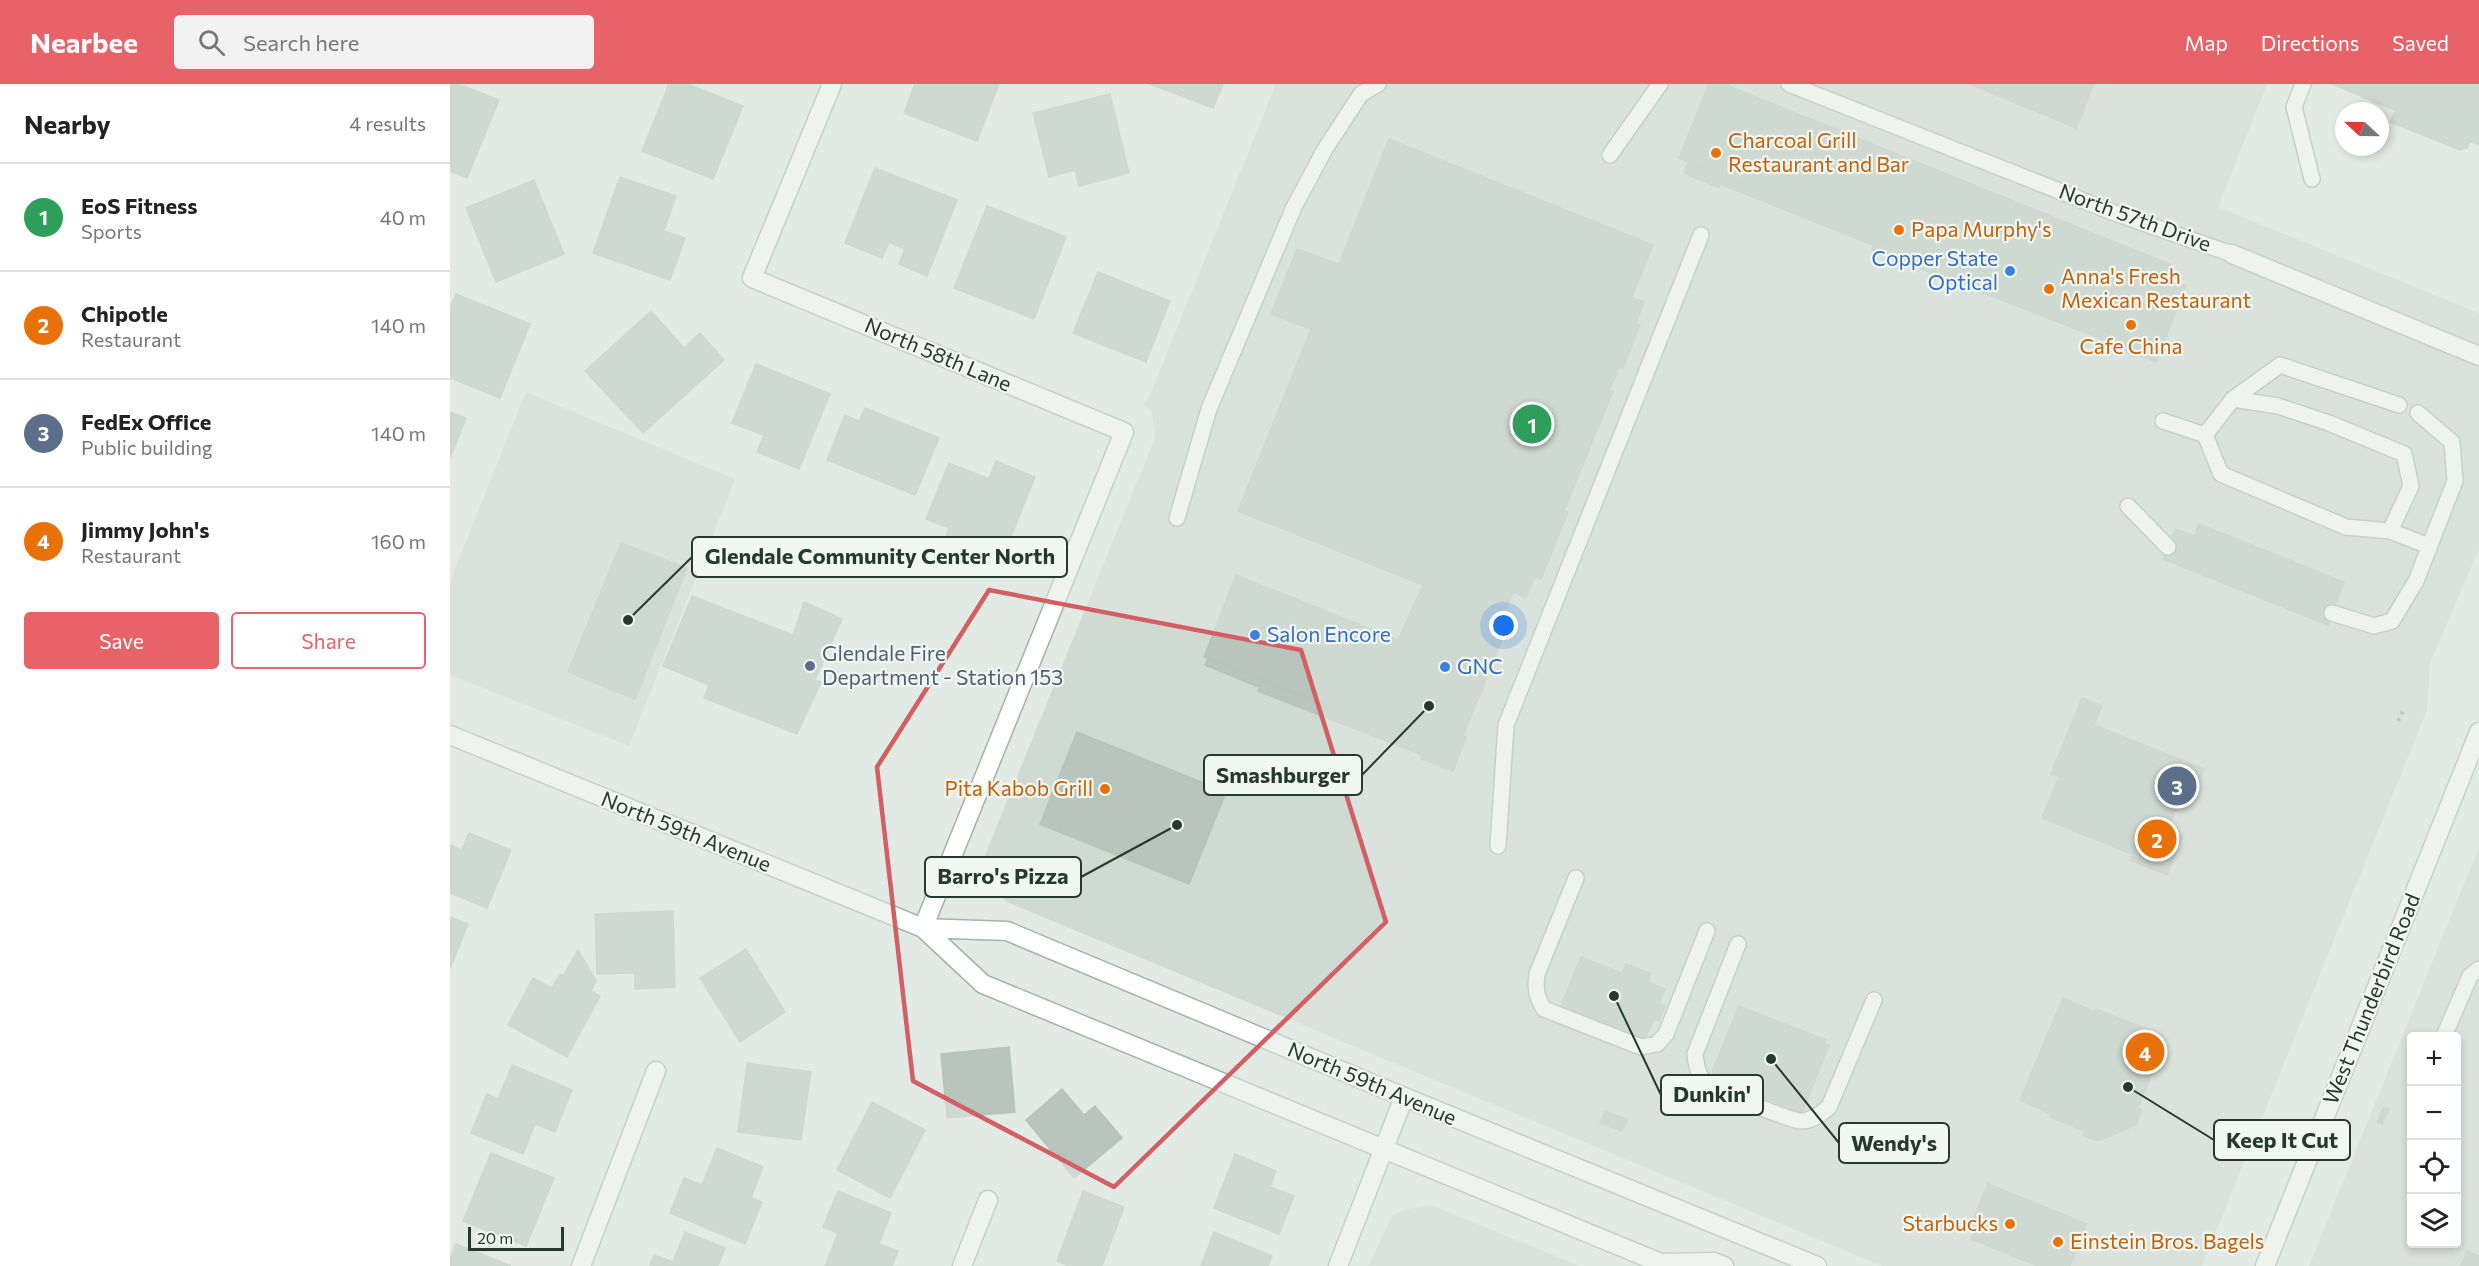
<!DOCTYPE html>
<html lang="en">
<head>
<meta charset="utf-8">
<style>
  body { margin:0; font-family:Commissioner,sans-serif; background:#f2f2f2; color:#222 }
  .controls { position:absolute; right:18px; bottom:18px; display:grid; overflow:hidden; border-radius:6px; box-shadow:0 3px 9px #0003 }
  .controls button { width:54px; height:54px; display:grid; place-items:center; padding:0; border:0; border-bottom:2px solid #e0e0e0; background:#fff; color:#222; font:30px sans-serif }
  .compass { position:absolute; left:1885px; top:18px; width:54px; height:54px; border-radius:50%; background:#fff; box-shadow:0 3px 9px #0003; rotate:292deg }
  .scale { position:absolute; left:18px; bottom:15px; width:96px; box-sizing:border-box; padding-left:6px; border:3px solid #233a2d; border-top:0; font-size:16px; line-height:21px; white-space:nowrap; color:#233a2d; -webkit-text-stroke:4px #f1f7f3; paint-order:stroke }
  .you { position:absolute; left:1054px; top:542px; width:21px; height:21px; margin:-15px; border:4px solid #fff; border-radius:50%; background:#1a73e8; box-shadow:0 0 0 9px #1a73e833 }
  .badge { display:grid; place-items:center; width:39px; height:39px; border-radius:50%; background:#e76368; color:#fff; font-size:20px; font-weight:700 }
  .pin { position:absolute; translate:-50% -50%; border:3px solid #fff; box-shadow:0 2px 6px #0006 }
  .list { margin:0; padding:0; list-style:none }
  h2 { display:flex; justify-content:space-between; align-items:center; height:78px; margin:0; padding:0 24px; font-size:26px }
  h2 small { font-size:20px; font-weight:400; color:#767676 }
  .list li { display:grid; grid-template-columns:39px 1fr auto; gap:18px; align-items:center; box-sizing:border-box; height:108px; padding:0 24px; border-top:2px solid #e0e0e0 }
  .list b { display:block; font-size:22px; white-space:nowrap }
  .list p { margin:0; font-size:20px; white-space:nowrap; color:#767676 }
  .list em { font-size:20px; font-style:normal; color:#767676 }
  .actions { display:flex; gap:12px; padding:18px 24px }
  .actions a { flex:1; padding:14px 0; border:2px solid #e76368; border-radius:6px; text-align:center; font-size:21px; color:#e76368 }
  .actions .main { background:#e76368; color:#fff }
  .icon { flex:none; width:33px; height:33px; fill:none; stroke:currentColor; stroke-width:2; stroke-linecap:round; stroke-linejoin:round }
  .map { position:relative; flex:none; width:2029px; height:1182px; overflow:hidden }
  header { display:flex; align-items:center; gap:36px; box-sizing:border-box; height:84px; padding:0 30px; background:#e76368; color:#fff }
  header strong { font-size:28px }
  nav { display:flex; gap:33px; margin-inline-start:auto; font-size:21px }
  .search { width:420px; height:54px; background:#f2f2f2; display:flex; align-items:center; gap:15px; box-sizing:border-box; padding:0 21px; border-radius:6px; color:#767676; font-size:22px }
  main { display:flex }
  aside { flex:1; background:#fff }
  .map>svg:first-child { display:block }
  .built { fill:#cfdad2; fill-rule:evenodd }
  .building { fill:#b7c5bc; stroke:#b4c4b9; stroke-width:1.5 }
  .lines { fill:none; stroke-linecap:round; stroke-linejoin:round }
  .service-casing { stroke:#a4b2a9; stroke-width:18 }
  .minor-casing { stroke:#a4b2a9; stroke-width:21 }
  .secondary-casing { stroke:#a1b5a8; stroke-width:21 }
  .path { stroke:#84ac94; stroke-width:4; stroke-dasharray:3 4.5; stroke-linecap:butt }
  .service { stroke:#fff; stroke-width:15 }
  .minor { stroke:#fff; stroke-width:18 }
  .secondary { stroke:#fff; stroke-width:18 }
  .marked { fill:none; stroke:#d35f62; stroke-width:4.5; stroke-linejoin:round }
  .food-dot { fill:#e8710a; stroke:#f1f7f3; stroke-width:2 }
  .shop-dot { fill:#3f7fe0; stroke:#f1f7f3; stroke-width:2 }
  .service-dot { fill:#5c6f8a; stroke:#f1f7f3; stroke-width:2 }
  .labels { text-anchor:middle; stroke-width:4.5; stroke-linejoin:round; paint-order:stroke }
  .food-label { font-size:21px; fill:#c56008; stroke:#f1f7f3; text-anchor:start }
  .street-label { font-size:21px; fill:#233a2d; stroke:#f1f7f3 }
  .shop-label { font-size:21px; fill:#366cbe; stroke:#f1f7f3; text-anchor:start }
  .service-label { font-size:21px; fill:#4e5e75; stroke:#f1f7f3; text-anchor:start }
  .leader { fill:none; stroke:#233a2d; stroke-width:2 }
  .callout-dot { fill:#233a2d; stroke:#f1f7f3; stroke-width:2 }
  .callout { fill:#f1f7f3; stroke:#233a2d; stroke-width:2 }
  .callout-label { font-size:22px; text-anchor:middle; font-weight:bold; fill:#233a2d }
</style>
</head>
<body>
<header>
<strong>Nearbee</strong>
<div class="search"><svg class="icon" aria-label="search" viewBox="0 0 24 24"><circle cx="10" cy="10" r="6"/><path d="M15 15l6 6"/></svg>Search here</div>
<nav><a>Map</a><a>Directions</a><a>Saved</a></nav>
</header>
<main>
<aside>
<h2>Nearby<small>4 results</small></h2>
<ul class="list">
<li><span class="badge" style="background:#2e9e5b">1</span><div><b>EoS Fitness</b><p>Sports</p></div><em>40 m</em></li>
<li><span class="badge" style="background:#e8710a">2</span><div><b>Chipotle</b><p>Restaurant</p></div><em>140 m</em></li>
<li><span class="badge" style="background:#5c6f8a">3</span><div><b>FedEx Office</b><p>Public building</p></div><em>140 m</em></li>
<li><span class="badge" style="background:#e8710a">4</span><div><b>Jimmy John's</b><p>Restaurant</p></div><em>160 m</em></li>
</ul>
<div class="actions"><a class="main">Save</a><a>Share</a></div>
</aside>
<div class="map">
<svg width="2029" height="1182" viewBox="0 0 2029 1182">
  <rect width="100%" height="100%" fill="#e1eae4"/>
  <path class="built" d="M826 0H1817L1768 123 2029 229V465L1980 579 1977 626 1752 1182H1432L557 818 543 806 535 787V771L705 354 702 328 693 321 700 311Z
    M76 308 285 395 179 662 0 591V497Z
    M2029 763V1182H1859ZM1962 952H2006V1160H1962Z
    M981 1121 1130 1182H918L942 1132 957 1125Z"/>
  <path class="building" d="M0 0H8L49 16 17 94 0 87Z
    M219 0H237L293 22 263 95 192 67Z
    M465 0H549L527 57 454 29Z
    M700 0H773L763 24Z
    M1259 0H1274L1722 181 1717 195 1726 198 1700 264 1229 74Z
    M1520 0H1644L1626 44Z
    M1882 0H1932L1925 18Z
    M1932 0H2029V61L2020 57 2017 64 2010 66 1940 38 1945 26 1925 18Z
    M660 10 679 89 629 102 625 86 599 93 583 29Z
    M939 55 1203 161 998 670 754 573 786 491 948 556 973 501 788 427 861 245 821 230 847 165 889 180Z
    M1238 79 1700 264 1726 198 1736 202 1706 278 1687 271V273L1651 258 1652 255 1422 166 1423 161 1270 100 1269 104 1234 89Z
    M425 84 507 116 477 192 449 180 455 165 439 158 432 174 395 159Z
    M170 93 226 112 214 147 235 154 220 196 143 169Z
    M84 96 114 170 46 198 16 124Z
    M537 122 616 153 584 235 504 204Z
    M648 188 720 217 696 278 623 249Z
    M6 210 80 240 50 314 0 294V225Z
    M1183 214 1194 218 1186 239 1190 241 1173 284 1169 283 1160 306 1163 307 1114 427 1118 428 1091 495 1085 492 1076 514 1063 508Z
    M201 227 234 264 250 249 274 276 193 349 135 287Z
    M306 280 380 310 349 385 307 368 314 351 282 339Z
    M415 324 489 354 465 411 377 376 395 331 409 337Z
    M0 328 16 334 0 374Z
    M546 377 585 393 551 477 495 454 499 444 476 435 499 379 539 395Z
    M1749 440 1894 498 1878 541 1713 475 1725 445 1744 452Z
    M171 459 237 484 185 615 118 588Z
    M242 512 343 551 354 518 392 535 365 596 371 598 347 650 254 614 259 601 213 582Z
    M1050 541 1057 544 1013 652 1016 653 1003 687 971 675 972 671 808 607 809 603 755 581 758 574 998 670Z
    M1632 614 1652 622 1644 641 1754 685 1742 716 1731 712 1717 747 1732 753 1717 791 1680 776 1682 770 1592 734 1609 693 1601 690Z
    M627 648 776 708 739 800 590 740Z
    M19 749 61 766 37 824 0 809V761L12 766Z
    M223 827 225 903 185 905V889L147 890 145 830Z
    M0 833 18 840 0 885Z
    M296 865 335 928 290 958 250 894Z
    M128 866 146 897 141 907 150 912 117 973 58 941 83 894 102 904 110 890 113 892Z
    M1131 873 1172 889 1176 880 1201 890 1198 898 1215 905 1209 919 1215 922 1209 937 1204 935 1194 957 1112 932 1115 924 1111 922Z
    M1613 914 1645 928 1646 925 1712 951 1711 956 1715 957 1688 1024 1692 1026 1686 1041 1648 1057 1633 1051 1635 1047 1600 1033 1601 1030 1570 1016Z
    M1289 922 1376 956 1374 960 1379 961 1352 1029 1304 1010 1306 1005 1287 998 1285 1004 1273 1000 1275 994 1262 988Z
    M559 963 565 1028 497 1034 491 970Z
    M297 979 361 988 351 1056 288 1048Z
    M62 981 122 1006 105 1048 85 1040 73 1070 21 1049 37 1010 48 1015Z
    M612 1005 634 1031 645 1022 672 1054 624 1094 576 1036Z
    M422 1018 475 1046 440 1114 387 1086Z
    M1934 1023 1939 1025 1932 1040 1927 1038Z
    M1155 1027 1177 1035 1172 1047 1150 1039Z
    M267 1064 313 1083 301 1114 312 1118 295 1160 220 1129 234 1094 252 1101Z
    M41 1069 104 1094 76 1162 13 1137Z
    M785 1070 826 1087 820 1103 844 1112 829 1150 764 1124Z
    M1538 1100 1637 1140 1620 1182H1588L1521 1155 1527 1138 1523 1136Z
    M388 1107 441 1129 429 1160 448 1167 442 1182H375L388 1149 373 1143Z
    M633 1107 674 1123 652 1182H619L607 1177Z
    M235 1148 275 1164 268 1182H200L204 1171 223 1178Z
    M764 1148 822 1172 818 1182H751Z
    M6 1160 61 1182H0V1176Z
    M2017 1167 2029 1172V1182H2011Z"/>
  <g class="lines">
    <defs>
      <path id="service" d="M1339 0 1662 128 1782 170
        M1853 0 1844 23 1862 95
        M1160 71 1210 0
        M1713 337 1755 351 1783 315 1830 281 1949 321
        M1755 351 1771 390 1896 443 1940 447 1961 402 1954 370 1879 339 1828 322 1783 315
        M1678 422 1718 463
        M727 434 759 325 844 123 875 65 911 10 928 0
        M1940 447 1979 462
        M1882 529 1924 542 1942 537 1966 497 2005 397 2002 358 1968 329
        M1048 762 1056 641 1251 151
        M1126 794 1087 890C1085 904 1086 912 1094 925L1191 963 1207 960 1216 950 1257 847
        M1288 860 1245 970C1246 980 1248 993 1256 999 1264 1006 1342 1037 1351 1037 1362 1037 1371 1030 1379 1023L1424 916
        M1994 952 2020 892 2029 885"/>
      <path id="minor" d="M382 0 302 194 674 348 473 844
        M1782 170 2029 272
        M131 1182 206 987
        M512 1182 538 1116
        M888 1182 954 1013"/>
      <path id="secondary" d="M0 651 473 844 557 847 954 1013 1367 1182
        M473 844 533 900 1218 1182
        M1212 1179 1264 1178 1274 1182
        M1815 1182 2029 648"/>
    </defs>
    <use href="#service" class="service-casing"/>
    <use href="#minor" class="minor-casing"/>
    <use href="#secondary" class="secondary-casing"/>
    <path class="path" d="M1948 637 1954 625"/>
    <use href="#service" class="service"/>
    <use href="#minor" class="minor"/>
    <use href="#secondary" class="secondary"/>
  </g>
  <path d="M0 0H2029V1182H0ZM539 506 851 566 936 838 664 1103 463 997 427 683Z" fill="#e1eae4" fill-opacity=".55" fill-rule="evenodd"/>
  <path class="marked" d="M539 506 851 566 936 838 664 1103 463 997 427 683Z"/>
  <g class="food-dot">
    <circle cx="1266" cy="69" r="6"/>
    <circle cx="1449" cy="146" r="6"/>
    <circle cx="1599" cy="205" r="6"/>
    <circle cx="1681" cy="241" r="6"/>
    <circle cx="655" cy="705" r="6"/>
    <circle cx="1560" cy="1140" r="6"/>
    <circle cx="1608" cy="1158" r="6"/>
  </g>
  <g class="shop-dot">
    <circle cx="1560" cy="187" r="6"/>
    <circle cx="805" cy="551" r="6"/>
    <circle cx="995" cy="583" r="6"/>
  </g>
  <circle class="service-dot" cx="360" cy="582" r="6"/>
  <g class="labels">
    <g class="food-label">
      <text x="1278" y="64">Charcoal Grill<tspan x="1278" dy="24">Restaurant and Bar</tspan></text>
      <text x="1461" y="153">Papa Murphy's</text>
      <text x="1611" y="200">Anna's Fresh<tspan x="1611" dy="24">Mexican Restaurant</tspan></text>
      <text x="1681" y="270" text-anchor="middle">Cafe China</text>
      <text x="643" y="712" text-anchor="end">Pita Kabob Grill</text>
      <text x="1548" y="1147" text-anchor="end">Starbucks</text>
      <text x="1620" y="1165">Einstein Bros. Bagels</text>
    </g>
    <g class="street-label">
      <text transform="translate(1685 134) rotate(20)" y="7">North 57th Drive</text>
      <text transform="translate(488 271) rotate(23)" y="7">North 58th Lane</text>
      <text transform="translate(236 748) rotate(22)" y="7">North 59th Avenue</text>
      <text transform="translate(1922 915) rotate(-68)" y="7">West Thunderbird Road</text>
      <text transform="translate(922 1000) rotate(23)" y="7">North 59th Avenue</text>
    </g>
    <g class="shop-label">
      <text x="1548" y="182" text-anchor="end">Copper State<tspan x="1548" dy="24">Optical</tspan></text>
      <text x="817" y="558">Salon Encore</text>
      <text x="1007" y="590">GNC</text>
    </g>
    <g class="service-label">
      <text x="372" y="577">Glendale Fire<tspan x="372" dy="24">Department - Station 153</tspan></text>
    </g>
  </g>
  <path class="leader" d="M178 536L242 473M979 622L912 691M727 741L631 793M1164 912L1211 1011M1678 1003L1764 1056M1321 975L1389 1059"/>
  <g class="callout-dot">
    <circle cx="178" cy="536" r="6"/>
    <circle cx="979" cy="622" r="6"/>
    <circle cx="727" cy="741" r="6"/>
    <circle cx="1164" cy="912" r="6"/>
    <circle cx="1678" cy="1003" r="6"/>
    <circle cx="1321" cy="975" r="6"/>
  </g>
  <g class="callout">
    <rect x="242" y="453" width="375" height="40" rx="6"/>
    <rect x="754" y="671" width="158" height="40" rx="6"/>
    <rect x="475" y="773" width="156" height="40" rx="6"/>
    <rect x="1211" y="991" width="102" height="40" rx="6"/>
    <rect x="1764" y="1036" width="136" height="40" rx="6"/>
    <rect x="1389" y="1039" width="110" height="40" rx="6"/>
  </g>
  <g class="callout-label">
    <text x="430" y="480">Glendale Community Center North</text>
    <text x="833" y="699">Smashburger</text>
    <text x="553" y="800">Barro's Pizza</text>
    <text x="1262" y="1018">Dunkin'</text>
    <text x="1832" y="1064">Keep It Cut</text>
    <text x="1444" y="1067">Wendy's</text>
  </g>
</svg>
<div class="controls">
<button>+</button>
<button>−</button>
<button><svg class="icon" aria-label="locate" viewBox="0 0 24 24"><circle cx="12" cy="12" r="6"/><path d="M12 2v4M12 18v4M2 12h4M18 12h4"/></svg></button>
<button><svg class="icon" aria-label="layers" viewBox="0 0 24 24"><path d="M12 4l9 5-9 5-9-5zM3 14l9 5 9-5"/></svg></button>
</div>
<svg class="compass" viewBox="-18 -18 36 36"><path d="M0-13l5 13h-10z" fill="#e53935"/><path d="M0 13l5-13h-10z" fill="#767676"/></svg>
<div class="scale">20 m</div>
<div class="you"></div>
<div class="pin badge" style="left:1082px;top:340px;background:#2e9e5b">1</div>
<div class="pin badge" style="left:1707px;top:755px;background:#e8710a">2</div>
<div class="pin badge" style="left:1727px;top:702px;background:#5c6f8a">3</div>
<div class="pin badge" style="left:1695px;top:968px;background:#e8710a">4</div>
</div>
</main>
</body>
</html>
